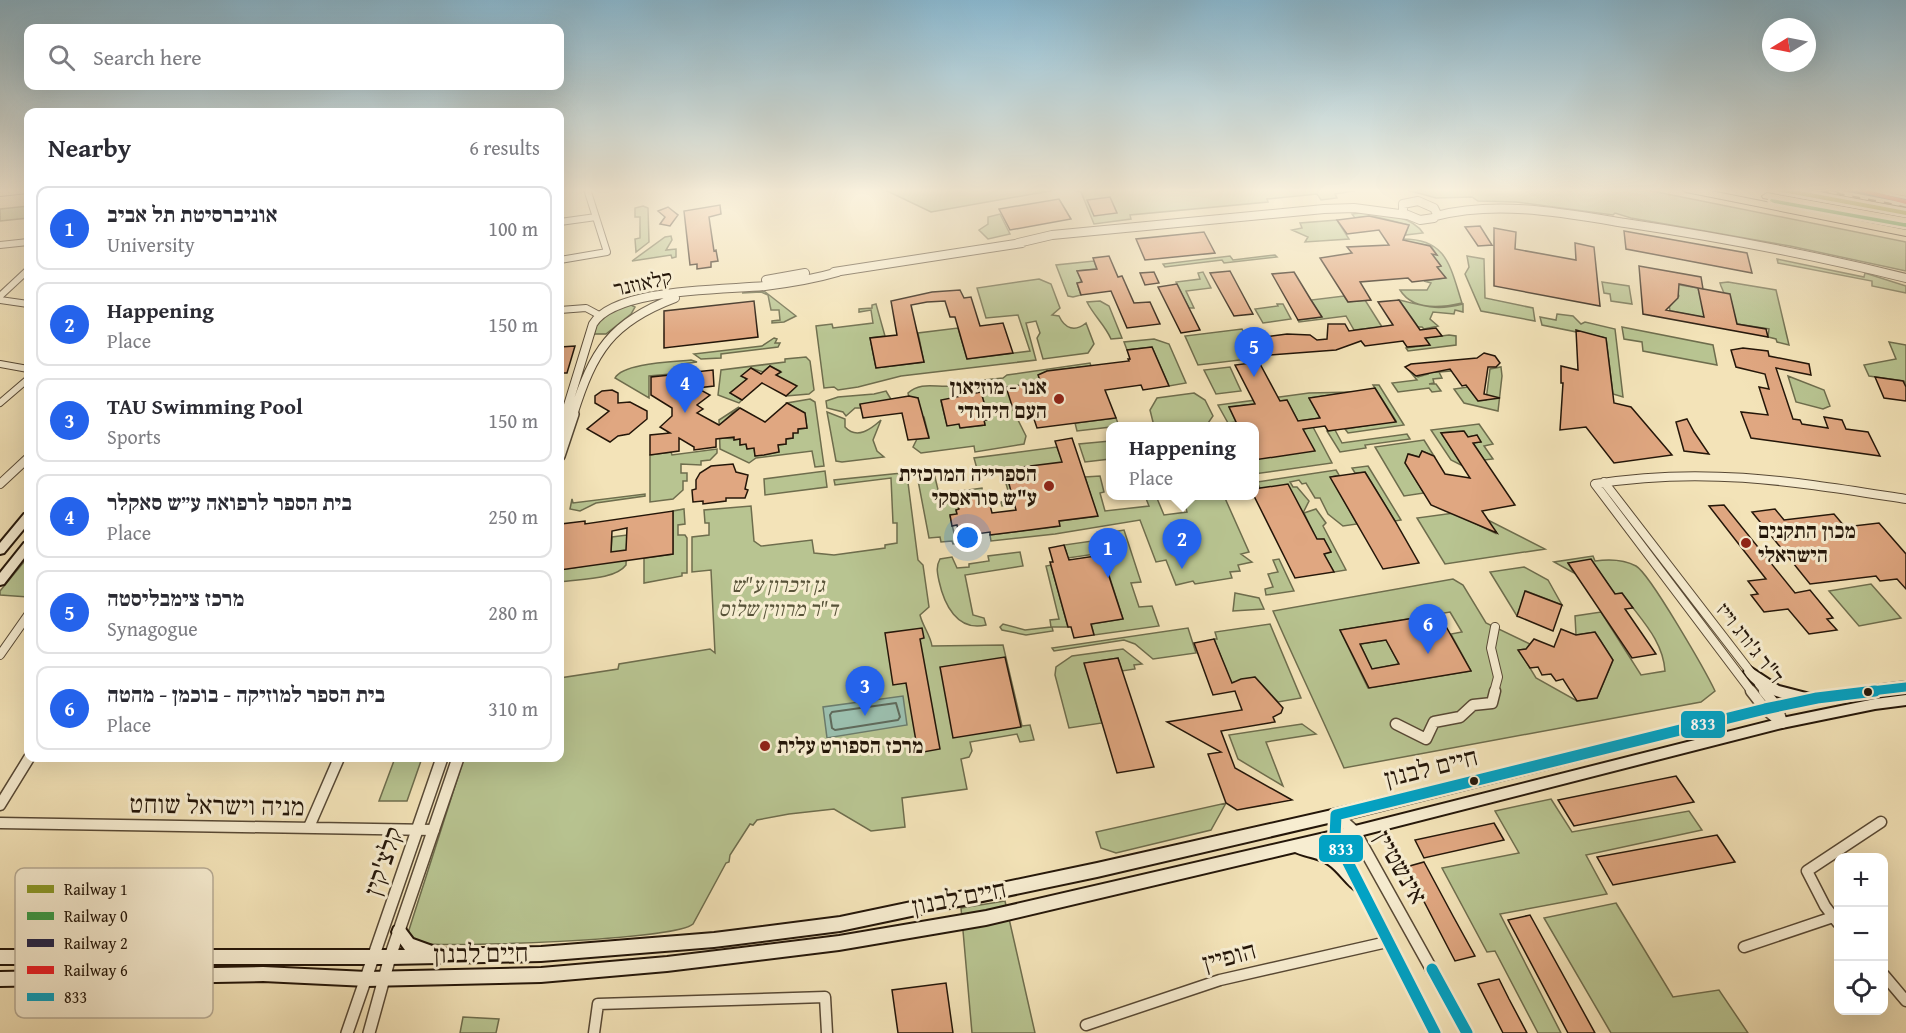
<!DOCTYPE html>
<html lang="en">
<head>
<meta charset="utf-8">
<style>
  body { margin:0; font-family:"Gentium Book Plus","Frank Ruhl Libre",serif; background:#f7f7f7; color:#2b2b33 }
  .controls { position:absolute; right:18px; bottom:18px; display:grid; overflow:hidden; border-radius:12px; box-shadow:0 6px 24px #0002 }
  .controls button { width:54px; height:54px; display:grid; place-items:center; padding:0; border:0; border-bottom:2px solid #e1e1e2; background:#fff; color:#2b2b33; font:30px sans-serif }
  .compass { position:absolute; left:1762px; top:18px; width:54px; height:54px; border-radius:50%; background:#fff; box-shadow:0 6px 24px #0002; rotate:260deg }
  .you { position:absolute; left:968px; top:538px; width:21px; height:21px; margin:-15px; border:4px solid #fff; border-radius:50%; background:#1a73e8; box-shadow:0 0 0 9px #1a73e833 }
  .badge { display:grid; place-items:center; width:39px; height:39px; border-radius:50%; background:#2563eb; color:#fff; font-size:20px; font-weight:700 }
  .pin { position:absolute; translate:-50% -50px; filter:drop-shadow(0 2px 3px #0008) }
  .pin::after { content:''; position:absolute; top:32px; width:21px; height:18px; background:inherit; clip-path:polygon(0 0,100% 0,50% 100%) }
  .popup { position:absolute; left:1106px; top:422px; width:153px; height:78px; box-sizing:border-box; display:grid; place-content:center; border-radius:12px; background:#fff; filter:drop-shadow(0 2px 4px #0005); font-size:20px; white-space:nowrap; color:#7c7c81 }
  .popup b { font-size:22px; color:#2b2b33 }
  .popup::after { content:''; position:absolute; left:50%; top:100%; margin-left:-12px; border:12px solid transparent; border-top-color:#fff }
  .list { margin:0; padding:0; list-style:none }
  h2 { display:flex; justify-content:space-between; align-items:center; height:78px; margin:0; padding:0 24px; font-size:26px }
  h2 small { font-size:20px; font-weight:400; color:#7c7c81 }
  .list li { display:grid; grid-template-columns:39px 1fr auto; gap:18px; align-items:center; box-sizing:border-box; height:84px; margin:0 12px 12px; padding:0 12px; border:2px solid #e1e1e2; border-radius:12px }
  .list b { display:block; font-size:22px; white-space:nowrap }
  .list p { margin:0; font-size:20px; white-space:nowrap; color:#7c7c81 }
  .list em { font-size:20px; font-style:normal; color:#7c7c81 }
  .icon { flex:none; width:33px; height:33px; fill:none; stroke:currentColor; stroke-width:2; stroke-linecap:round; stroke-linejoin:round }
  .map { position:relative; flex:none; width:1906px; height:1033px; overflow:hidden }
  .search { position:absolute; background:#fff; box-shadow:0 6px 24px #0002; left:24px; top:24px; width:540px; height:66px; display:flex; align-items:center; gap:15px; box-sizing:border-box; padding:0 21px; border-radius:12px; color:#7c7c81; font-size:22px }
  .panel { position:absolute; background:#fff; box-shadow:0 6px 24px #0002; left:24px; top:108px; width:540px; height:654px; border-radius:12px }
  .map>svg:first-child { display:block }
  .green { fill:#b8c491; stroke:#6e6d4d; stroke-width:1.5; fill-rule:evenodd }
  .water { fill:#9bbead; stroke:#6b7b6b; stroke-width:1.5 }
  .lines { fill:none; stroke-linecap:round; stroke-linejoin:round }
  .shore { stroke:#606a5b; stroke-width:2 }
  .building { fill:#e0a781; stroke:#241609; stroke-width:1.5; fill-rule:evenodd }
  .minor-far2-casing { stroke:#584935; stroke-width:8 }
  .minor-far1-casing { stroke:#584935; stroke-width:10 }
  .minor-casing { stroke:#584935; stroke-width:13 }
  .tertiary-far2-casing { stroke:#584935; stroke-width:10 }
  .tertiary-far1-casing { stroke:#584935; stroke-width:12 }
  .tertiary-casing { stroke:#584935; stroke-width:14 }
  .secondary-casing { stroke:#241609; stroke-width:4 }
  .motorway-casing { stroke:#241609; stroke-width:2 }
  .minor-far2 { stroke:#f7edd1; stroke-width:6 }
  .minor-far1 { stroke:#f7edd1; stroke-width:8 }
  .minor { stroke:#f7edd1; stroke-width:10 }
  .tertiary-far2 { stroke:#f7edd1; stroke-width:8 }
  .tertiary-far1 { stroke:#f7edd1; stroke-width:9 }
  .tertiary { stroke:#f7edd1; stroke-width:11 }
  .secondary { fill:#f7edd1; fill-rule:evenodd }
  .motorway { fill:#f3e3b8; fill-rule:evenodd }
  .rail-casing { stroke:#241609; stroke-width:4 }
  .rail { stroke:#f7edd1; stroke-width:2; stroke-dasharray:8; stroke-linecap:butt }
  .bus-1-far1-casing { stroke:#f7edd1; stroke-width:14 }
  .bus-1-casing { stroke:#f7edd1; stroke-width:16 }
  .bus-1-far1 { stroke:#02a2c4; stroke-width:9 }
  .bus-1 { stroke:#02a2c4; stroke-width:11 }
  .rail-1-casing { stroke:#f7edd1; stroke-width:5 }
  .rail-2-casing { stroke:#f7edd1; stroke-width:5 }
  .rail-3-casing { stroke:#f7edd1; stroke-width:5 }
  .rail-4-casing { stroke:#f7edd1; stroke-width:5 }
  .rail-1 { fill:#8b9927; fill-rule:evenodd }
  .rail-2 { fill:#389d48; fill-rule:evenodd }
  .rail-3 { fill:#1f234a; fill-rule:evenodd }
  .rail-4 { fill:#ed1d26; fill-rule:evenodd }
  .poi-dot { fill:#8f2418; stroke:#f7edd1; stroke-width:2 }
  .bus-dot { fill:#241609; stroke:#f7edd1; stroke-width:2 }
  .labels { text-anchor:middle; stroke-width:6; stroke-linejoin:round; paint-order:stroke }
  .street-label { font-size:21px; fill:#241609; stroke:#f7edd1 }
  .poi-label { font-size:21px; font-weight:bold; fill:#241609; stroke:#f7edd1; text-anchor:end }
  .park-label { font-size:21px; font-style:italic; fill:#585339; stroke:#f7edd1 }
  .near-street-label { font-size:26px; fill:#241609; stroke:#f7edd1 }
  .key { fill:#f7edd1; stroke:#b8ac95; stroke-width:1.5 }
  .key-label { font-size:16px; fill:#241609 }
  .line-badge { stroke:#f7edd1; stroke-width:2 }
  .badge-label { font-size:16px; text-anchor:middle; font-weight:bold; fill:#fff }
</style>
</head>
<body>
<div class="map">
<svg width="1906" height="1033" viewBox="0 0 1906 1033">
  <rect width="100%" height="100%" fill="#f3e3b8"/>
  <filter id="stains"><feTurbulence type="fractalNoise" baseFrequency=".00333" numOctaves="4"/><feColorMatrix values="0 0 0 0 .2 0 0 0 0 .09 0 0 0 0 .02 0 0 0 .5 -.17"/></filter>
  <radialGradient id="worn" r=".72"><stop offset=".6" stop-color="#630" stop-opacity="0"/><stop offset="1" stop-color="#630" stop-opacity=".3"/></radialGradient>
  <path class="green" d="M883 189H1061L931 212Z
    M1069 189H1353L1354 191 1335 194 1337 198 1321 200 1317 194 1267 199 1268 202 1130 215 1131 219 1094 224 1081 192Z
    M1404 189H1642L1906 242V271L1790 246 1631 218 1615 213 1613 215 1516 202 1478 201 1472 197 1436 198Z
    M28 206V218L0 221V209Z
    M643 206 648 208 649 242 636 252 635 239 640 238V217H635V208Z
    M1368 212C1386 214 1413 217 1423 233L1405 235 1409 225 1373 216 1355 218 1352 214Z
    M1000 214 1010 234 988 239 979 230 988 224V217Z
    M1337 220 1349 239 1305 242 1308 237 1292 230 1302 228 1300 223Z
    M671 236 672 240 666 250 676 249V257L672 258 671 255 632 261 665 237Z
    M1401 239C1447 238 1450 266 1462 303 1441 308 1413 311 1400 290H1427L1431 283 1424 281 1445 278 1437 267 1441 266 1432 254H1436L1431 246 1414 243 1416 246Z
    M1275 255 1277 257 1224 263 1222 260 1165 267 1163 264 1230 256 1233 260Z
    M1467 256 1484 259 1485 298 1533 308 1535 321 1481 311 1465 274 1469 267Z
    M1777 259 1864 277 1865 273 1906 286V293L1872 286V281L1778 263Z
    M1094 261 1097 269 1077 271 1082 282 1077 283 1081 295 1073 297 1068 296 1056 265Z
    M1203 272 1211 288 1186 291 1194 308H1189L1176 282 1200 279 1198 273Z
    M1039 279 1051 284 1060 308 1052 315 1059 316C1065 329 1075 332 1086 323L1094 344 1088 353 1043 359 1037 338 1040 333 1036 321 1026 323 1036 360 901 376 858 387 838 390 834 387 824 388 816 326 832 324 833 328 873 323 871 310 859 312V309L872 308V305L876 304 885 336 870 338 876 368 924 362 918 333 958 328 967 359 1030 351 1018 315 986 318 977 288Z
    M1602 282 1629 286 1632 304 1611 301 1610 294 1604 293Z
    M1728 282 1776 290 1789 345 1777 342 1776 339 1768 337 1769 329 1737 324 1721 286 1720 283Z
    M1674 284 1698 288 1706 318 1670 311 1669 303 1679 296Z
    M764 291 796 316 784 322 772 323V321L780 320 779 310H771L768 295 761 292 742 293Z
    M1344 296 1348 302 1365 300 1382 327 1354 330 1346 316 1299 322 1298 320 1321 317 1311 300Z
    M1399 300C1425 306 1435 311 1463 304V312L1455 310 1454 314 1433 312 1430 319 1438 326 1424 329 1422 327H1418Z
    M1100 301 1109 306 1122 338 1111 339C1105 325 1094 316 1087 302Z
    M629 304 635 307 631 314 606 334H591L598 318Z
    M1277 304H1283L1291 319 1263 323 1255 309 1278 306Z
    M1557 314 1573 316 1581 324 1585 322 1615 329 1623 397 1613 394 1606 338 1542 325 1540 317 1556 320Z
    M1622 327 1713 345 1717 365 1643 351 1642 342 1624 339Z
    M1242 329 1257 358 1198 365 1185 336Z
    M1449 335 1456 336V345L1408 351 1406 348 1429 345 1425 338Z
    M774 338 777 339 775 343H780L778 347 721 354V358L701 359 694 354 762 346Z
    M1154 339 1169 344 1186 383 1169 386 1152 347 1127 350 1124 342Z
    M1889 342 1906 345V385L1904 381 1869 376 1864 365 1896 359Z
    M806 357 810 361 814 390 809 394 786 396 776 375 780 371 770 366 763 372 751 368 742 376 747 379 730 393 742 400 739 403 718 395 721 370 785 362V359Z
    M691 360 697 362 682 364 671 374 649 376V398L615 378C623 363 673 362 691 360Z
    M1090 363 1091 366 1047 371 1039 375 1041 383 1007 387 1014 412 1026 436 1024 444 975 452 974 446 921 453 913 447 917 439 929 437 924 417 913 418 919 404 918 398H909L908 393C921 381 937 388 953 386L956 398 941 401 947 425 959 424 961 428 985 425 984 420 989 419 981 393 973 392 961 395 959 385 963 382 1003 378 1007 375Z
    M1230 367 1241 391 1216 394 1204 370Z
    M1501 367 1502 376 1498 411 1464 403 1454 389 1468 387 1478 401 1486 400 1490 369Z
    M1407 368 1418 377 1428 374 1427 372 1451 371 1439 372 1442 378 1433 379 1434 383 1429 384H1436L1441 391 1432 392 1429 388 1398 392 1392 383 1417 380Z
    M1788 376 1824 390 1830 406 1823 409 1796 402Z
    M1373 385H1379L1404 425 1348 433 1345 429 1396 421Z
    M886 391 892 401 860 405 861 408H855L846 416 843 412 827 408 826 401 838 397 874 394Z
    M1353 392 1309 398 1320 418 1298 421 1287 400 1229 407 1236 422 1228 423 1218 405 1309 393Z
    M1194 393 1205 400 1213 416 1206 426H1154L1150 410 1157 398Z
    M810 399 815 402 824 466 815 467 812 451 756 458 749 463 720 449 719 420 739 407 723 422 724 438 740 439V444H746L747 449 754 448 755 456 779 452 778 445 786 444V439L793 438V433L798 432V429L807 428 805 413 787 403Z
    M827 412 845 419V427C857 440 871 429 881 420L873 440 877 451 884 457 842 462 836 461Z
    M1116 418 1119 426 1077 431 1075 423Z
    M1479 424 1493 444 1484 446 1493 459 1484 460 1473 443 1481 442 1477 435 1468 437 1463 431 1441 433 1463 466 1451 460 1431 430Z
    M1313 427 1332 463 1254 474V460L1303 429Z
    M1335 430 1342 443 1407 434 1410 439 1365 445 1366 448 1340 452 1327 431Z
    M1424 440 1434 456 1422 451 1419 457 1409 454 1405 463 1424 493 1404 496 1375 447Z
    M1110 441V459L1085 462 1079 444Z
    M1057 447 1063 463 1006 469 1020 503 1002 506 1001 502 1011 501 1003 473 994 474 977 469 974 458Z
    M717 449V453L710 460 701 461V465L681 464V473H687V481H683V490L673 499 650 502V455L671 452 672 455Z
    M1368 466 1401 520 1395 521 1365 472 1355 473 1352 468Z
    M933 469 939 494 982 488 983 494 957 498 959 509 956 510 957 514 950 516 954 533 958 532 962 536 980 534 981 539H966L967 542 953 544 952 541 941 542 940 537 929 538 917 475 921 471Z
    M1336 470 1339 475 1331 477 1357 524 1343 526 1328 514 1320 498H1315L1306 483 1302 484 1299 480 1290 482 1293 487H1297L1309 501 1303 513 1260 488 1257 482Z
    M825 471 827 487 765 495 764 479Z
    M902 473 907 475 918 560 923 565 929 607 920 615C923 627 930 634 932 646L1003 645 1022 726 1030 725 1034 740 1020 742 1017 734 970 742 972 751 969 757 961 759 967 789 902 798 905 827 871 831 834 809 789 814 757 820 753 825 750 824 730 855 729 862 726 863 693 924C676 940 448 948 414 943L408 933 464 758H560V678L618 669 619 664 710 649 715 653 711 570 692 572V537L709 535V523H705L704 510 751 506 754 541 761 546 812 540 814 553 834 555 885 548V545L897 543V523H893L891 478 835 485 834 480Z
    M1100 476 1104 492 1100 493 1105 511 1149 506 1145 496H1156L1164 515 1187 512 1183 497 1224 496 1249 552 1241 554 1252 562 1238 565 1240 571 1230 572 1232 578 1195 584 1193 581 1176 585 1166 560 1156 562 1140 520 1055 534 991 541 990 535 1059 526V521L1097 516 1085 477Z
    M645 494V496L596 503 580 511 570 509 572 499 573 503Z
    M684 509 685 524 678 525V535H685L687 538V573H682V576L644 583V558L673 554V511Z
    M1316 509 1326 523 1323 526 1346 570 1334 572 1324 554 1331 552 1324 539 1317 540 1304 513Z
    M1454 513 1495 533 1488 520 1545 549 1445 564 1417 518Z
    M1124 530 1141 582 1131 583 1139 607 1152 606 1159 626 1094 635 1091 624 1123 619 1102 553 1068 558 1064 545 1099 540 1100 546 1105 545 1104 539 1108 538 1106 533Z
    M627 535 626 565C615 580 579 579 560 582V570L585 566 611 552 612 537Z
    M1020 552 1023 566 965 575 973 615 984 618 986 625C957 632 944 604 939 581 937 572 936 566 940 559L952 557 957 568 969 567V564L989 561 988 556Z
    M1593 556 1595 561C1609 559 1623 559 1636 566 1650 574 1706 672 1715 691L1701 702 1344 768C1321 715 1296 664 1273 611L1453 579 1463 585 1486 623 1530 644 1527 649 1519 650 1536 678 1577 701 1597 698 1613 660 1595 632 1576 635 1575 616 1601 612 1641 675 1665 671C1663 639 1639 618 1622 593L1615 594 1591 560 1568 563 1574 573 1554 562ZM1450 612 1462 632 1451 634 1471 671 1368 688 1340 630Z
    M28 557V597L0 595V591Z
    M1279 559 1294 591 1266 595 1265 589 1273 587 1268 574 1278 572 1273 560Z
    M1051 565 1068 627H1052L1053 631 1026 635 1002 630 1000 627 1003 624 1025 630 1051 627 1050 620 1059 619 1046 566Z
    M1524 567 1548 580 1562 605 1526 591 1517 616 1490 572Z
    M1871 584 1901 618 1859 626 1829 591Z
    M1235 593 1259 598 1264 609 1233 611Z
    M1270 624 1301 698 1278 702 1255 677 1231 683 1214 639H1217L1215 632Z
    M1188 628 1196 653 1153 659 1135 644 1124 640 1054 651 1052 648Z
    M1386 640 1399 664 1372 669 1360 644Z
    M1123 649 1142 664 1134 665 1135 669 1122 671 1118 658 1085 663 1102 723 1069 728 1055 675 1056 667 1072 656Z
    M1302 724 1316 734 1266 742 1283 786 1238 759 1229 735Z
    M395 758H422L407 801H379Z
    M1551 799 1572 832 1689 811 1702 830 1586 855 1607 894 1500 914 1561 1033H1538L1495 951 1487 952 1442 868 1519 853 1495 811Z
    M1226 803 1211 830 1116 853 1101 848 1096 832Z
    M1005 901 1035 1033H972L961 908Z
    M1616 903 1673 997 1719 990 1748 1033H1611L1544 918Z
    M463 1017 499 1019 496 1033H460Z"/>
  <path class="water" d="M903 696 907 725 827 738 823 707Z"/>
  <g class="lines">
    <path class="shore" d="M896 703 900 717 898 720 835 730 832 728 830 715 832 712Z"/>
  </g>
  <path class="building" d="M1110 197 1117 213 1094 216 1087 200Z
    M1059 199 1071 219 1010 230 999 209Z
    M720 205 721 214 709 217 714 251 716 250 718 261 711 262V267L697 269V264L690 265 684 211Z
    M668 207 678 215 670 226 660 224 665 217 658 211Z
    M1369 216 1409 225 1403 240 1430 246 1437 255 1432 254 1441 266 1437 267 1446 278 1412 282 1408 278 1360 282 1371 300 1348 302 1320 258 1352 253 1347 247 1389 245 1379 230 1347 234 1337 220Z
    M1480 226 1492 245 1478 246 1465 227Z
    M1494 228 1516 232 1515 249 1576 260 1575 243 1594 247 1600 306 1494 286Z
    M1624 231 1747 253 1752 273 1626 249Z
    M1204 232 1215 253 1145 260 1136 239Z
    M1109 256 1118 277 1122 276 1134 303 1150 302 1160 324 1127 328 1111 291 1081 295 1077 283 1082 282 1077 271 1097 269 1093 258Z
    M1639 266 1701 277 1703 289 1679 284 1678 298 1666 310 1704 317 1698 288 1730 294 1737 324 1766 329 1768 337 1643 314Z
    M1230 271 1253 314 1234 316 1210 273Z
    M1154 272 1159 283 1145 285 1140 273Z
    M1294 272 1311 300 1322 317 1298 320 1272 274Z
    M1177 284 1200 330 1181 333 1158 287Z
    M960 290 964 298 971 297 980 326 1003 323 1013 353 967 359 955 317H950L945 301 927 302 911 305 924 362 876 368 870 338 897 335 891 301 932 292Z
    M1399 300 1420 330 1436 328 1442 336 1425 338 1430 345 1407 347 1403 341 1365 346 1361 341 1336 350 1269 355 1258 338 1287 334 1310 335 1317 340 1327 339 1328 324H1345L1349 331 1393 325 1378 302Z
    M754 301 758 337 664 348V311Z
    M1576 330 1606 338 1614 403 1631 407 1672 455 1614 463 1586 427 1560 430 1563 383H1561V366L1578 370Z
    M575 346 567 373H560V347Z
    M1152 347 1169 386 1143 390 1141 385 1105 390 1116 418 1037 428 1031 410 1014 412 1006 387 1041 383 1038 375 1047 371 1129 361 1128 359H1130L1127 350Z
    M1743 348 1768 351 1769 356 1809 364 1811 375 1776 368 1793 419 1800 420 1802 424 1828 428 1824 417 1842 420 1846 429 1868 432 1880 456 1751 438 1741 412 1768 415 1759 387 1769 389 1765 374 1736 367 1731 350Z
    M1484 353 1495 356 1500 363 1496 367H1488L1484 394 1500 398 1478 401 1466 385 1462 386 1450 369 1416 376 1405 367 1411 364 1477 358Z
    M1259 362 1280 401 1287 400 1298 421 1320 418 1309 398 1375 388 1396 422 1328 431 1325 426 1303 429 1315 451 1254 460V426H1238L1229 407 1255 404 1235 365Z
    M770 366 781 372 776 375 797 386 786 396 762 383 742 400 730 393 747 379 741 376 751 368 761 374Z
    M713 370 714 386 697 388 710 395 697 405 703 409 697 413 719 425 740 408 765 422 787 403 805 413 807 428 798 429V433H793V438L786 439V444L778 445 779 452 764 455 755 456 754 448 747 449 746 444 740 445V439L734 440V437L716 439V447L694 450V447L679 438V451L650 455V435L670 433 660 427 672 416V408L651 395V377L680 374V384L695 372Z
    M1875 377 1903 381 1906 387V401L1884 398Z
    M612 390 618 393V403L630 402 647 411V419L629 434 618 436 610 442 587 429 609 411 595 403V396L602 391Z
    M981 392 989 420H984L985 425 960 428 959 424 947 426 941 400Z
    M909 396 918 398 929 438 908 440 902 413 863 418 860 404Z
    M1687 419 1694 432 1709 454 1684 451 1676 422Z
    M1464 431 1468 437 1477 435 1481 442 1473 443 1515 505 1482 511 1497 533 1431 505 1405 463 1408 454 1419 457 1422 451 1434 456 1445 474 1470 478 1441 433Z
    M1072 438 1098 516 1059 521 1060 526 990 535V532L962 536 959 534 957 525 952 526 950 515 957 514 956 510 959 509 956 498 983 494 986 506 990 505 992 513 1016 510 1005 469 1062 462 1055 441Z
    M733 464 736 472 748 475 745 489 748 490 745 498H726V501L703 504V501L693 502 692 490 696 489V480L700 473 711 466Z
    M1365 472 1395 521 1419 563 1383 569 1330 477Z
    M1288 484 1317 539H1324L1331 552 1324 554 1334 572 1295 578 1254 496V489Z
    M1724 505 1795 593 1810 590 1833 618 1827 619 1837 630 1809 634 1788 609 1764 612 1751 595 1758 594 1748 581 1766 579 1709 506Z
    M1775 509 1784 520 1834 514 1845 527 1879 523 1906 554V589L1897 579 1880 581 1876 576 1810 584 1752 512Z
    M673 511V554L560 570 561 524 585 521V524ZM627 528 626 550 611 552 612 531Z
    M1064 545 1069 560 1102 555 1123 619 1091 624 1094 635 1074 638 1071 627H1068L1050 562H1053L1049 548Z
    M1591 559 1615 594 1622 593 1633 608 1625 609 1656 654 1632 658 1568 563Z
    M1525 591 1562 605 1553 631 1517 616Z
    M1439 614 1471 671 1369 688 1340 630ZM1386 640 1399 664 1372 669 1360 644Z
    M922 628 924 638 920 639 940 749 918 753 906 683 893 685 885 633Z
    M1561 629 1576 635 1595 632 1613 660 1597 698 1577 701 1563 679 1556 681 1551 674 1542 675 1538 667 1530 668 1518 650 1526 649 1534 639 1554 647Z
    M1214 639 1232 683 1241 679 1255 677 1283 708 1281 713 1273 717 1275 722 1221 731 1235 768 1292 800 1237 810 1226 803 1208 754 1221 752 1167 722 1242 710 1235 691 1213 695 1194 643Z
    M1005 657 1021 727 953 738 940 667Z
    M1118 658 1154 767 1117 773 1084 663Z
    M1676 776 1694 802 1574 826 1558 800Z
    M1494 823 1504 840 1424 858 1415 840Z
    M1717 835 1735 862 1613 885 1597 857Z
    M1424 862 1453 916 1475 956 1455 961 1406 867Z
    M1530 915 1595 1033H1568L1508 920Z
    M1499 979 1509 999 1527 1033H1503L1478 984Z
    M946 983 953 1033H898L892 990Z"/>
  <g class="lines">
    <defs>
      <path id="minor-far2" d="M560 222 596 217
        M0 245 28 242
        M560 260 607 252 587 189
        M0 296 28 270
        M0 300 28 304
        M560 310 586 308 599 315
        M0 364 28 369
        M0 403 28 379"/>
      <path id="minor-far1" d="M1604 482 1752 674
        M0 484 28 458
        M0 655 28 615
        M1759 684 1766 692
        M1494 692 1498 677 1491 648 1495 627
        M1752 692 1595 484C1706 466 1796 482 1906 499"/>
      <path id="minor" d="M1751 691 1765 709 1782 723
        M1764 691 1777 707 1782 722
        M1396 724 1426 739 1434 722 1460 717 1473 705 1492 703 1495 691
        M0 805 29 758
        M0 823 434 830
        M309 827 339 758
        M1838 923 1825 906 1807 871 1881 822
        M1744 947 1833 917
        M1884 975 1906 1001
        M1086 1025 1220 980 1387 942
        M594 1033 598 1004 825 997 827 1033"/>
      <path id="tertiary-far2" d="M1418 201 1434 208 1437 214 1434 218 1420 220 1403 213V204Z
        M1436 216C1497 200 1564 213 1625 223 1719 237 1813 255 1906 278
        M1018 243 1052 235 1324 209 1354 208 1407 215
        M834 272 1022 243
        M766 280 805 273
        M565 415 593 324C615 288 724 290 765 286 790 283 814 279 838 272
        M573 415C593 351 611 322 675 298"/>
      <path id="tertiary-far1" d="M560 431 565 414
        M560 456 574 414"/>
      <path id="tertiary" d="M1336 815 1355 832 1467 1033
        M1336 815 1335 837 1435 1033
        M347 1033 442 758
        M369 1033 390 957 458 758"/>
      <path id="secondary" d="M28 513V524L4 553 0 554V543L24 514Z
        M28 542V553L4 584 0 585V573L24 543Z
        M1750 667 1779 686 1810 694 1906 682V692L1817 703 1765 714 1354 817 1097 877 840 931 714 947 541 961 390 964H0V950H405L392 932 394 927 399 925 404 927 413 939 435 947 436 949 541 947 714 933 840 917 1097 863 1354 805 1786 699C1770 695 1752 686 1744 672L1746 668Z
        M1906 695V705L1875 709 1782 728 1320 846C1338 854 1356 865 1364 884L1362 889 1357 891C1347 886 1339 871 1328 864 1318 857 1306 857 1295 852L986 925 839 950 667 971 541 982 367 986 263 981 0 986V972L263 967 367 972 541 968 667 957 839 936 986 911 1355 826 1782 718 1875 699Z"/>
      <path id="motorway" d="M28 189V193L0 196V190Z
        M1681 189H1701L1906 230V236L1686 192Z
        M1876 189 1906 190V196L1881 192Z
        M1767 193 1906 218V224L1763 198 1762 196Z"/>
    </defs>
    <use href="#minor-far2" class="minor-far2-casing"/>
    <use href="#minor-far1" class="minor-far1-casing"/>
    <use href="#minor" class="minor-casing"/>
    <use href="#tertiary-far2" class="tertiary-far2-casing"/>
    <use href="#tertiary-far1" class="tertiary-far1-casing"/>
    <use href="#tertiary" class="tertiary-casing"/>
    <use href="#secondary" class="secondary-casing"/>
    <use href="#motorway" class="motorway-casing"/>
    <use href="#minor-far2" class="minor-far2"/>
    <use href="#minor-far1" class="minor-far1"/>
    <use href="#minor" class="minor"/>
    <use href="#tertiary-far2" class="tertiary-far2"/>
    <use href="#tertiary-far1" class="tertiary-far1"/>
    <use href="#tertiary" class="tertiary"/>
    <use href="#secondary" class="secondary"/>
    <use href="#motorway" class="motorway"/>
    <defs>
      <path id="rail" d="M1813 189 1906 206"/>
    </defs>
    <use href="#rail" class="rail-casing"/>
    <use href="#rail" class="rail"/>
    <defs>
      <path id="bus-1-far1" d="M1863 692 1906 687"/>
      <path id="bus-1" d="M1432 969 1467 1033
        M1435 1033 1335 837 1336 815 1765 709 1817 698 1875 691"/>
    </defs>
    <use href="#bus-1-far1" class="bus-1-far1-casing"/>
    <use href="#bus-1" class="bus-1-casing"/>
    <use href="#bus-1-far1" class="bus-1-far1"/>
    <use href="#bus-1" class="bus-1"/>
    <defs>
      <path id="rail-1" d="M1772 189H1789L1906 211V215L1776 191Z"/>
      <path id="rail-2" d="M1771 199 1904 223H1906V227L1774 203 1770 201Z"/>
      <path id="rail-3" d="M1838 189H1855L1906 199V203L1842 191Z"/>
      <path id="rail-4" d="M1850 189H1864L1906 200V204Z"/>
    </defs>
    <use href="#rail-1" class="rail-1-casing"/>
    <use href="#rail-2" class="rail-2-casing"/>
    <use href="#rail-3" class="rail-3-casing"/>
    <use href="#rail-4" class="rail-4-casing"/>
    <use href="#rail-1" class="rail-1"/>
    <use href="#rail-2" class="rail-2"/>
    <use href="#rail-3" class="rail-3"/>
    <use href="#rail-4" class="rail-4"/>
  </g>
  <linearGradient id="sky" x2="0" y2="1"><stop stop-color="#89b8d0"/><stop offset="0.57" stop-color="#faf2df"/><stop offset="1" stop-color="#faf2df" stop-opacity="0"/></linearGradient>
  <rect width="1906" height="334" fill="url(#sky)"/>
  <g class="poi-dot">
    <circle cx="1059" cy="399" r="6"/>
    <circle cx="1049" cy="486" r="6"/>
    <circle cx="1746" cy="543" r="6"/>
    <circle cx="765" cy="746" r="6"/>
  </g>
  <g class="bus-dot">
    <circle cx="1868" cy="692" r="5"/>
    <circle cx="1474" cy="781" r="5"/>
  </g>
  <g class="labels">
    <g class="street-label">
      <text transform="translate(643 283) rotate(-12)" y="7">קלאוזנר</text>
      <text transform="translate(1750 643) rotate(52)" y="7">ד"ר ג'ורג וייז</text>
    </g>
    <g class="poi-label">
      <text x="1047" y="394">אנו - מוזיאון<tspan x="1047" dy="24">העם היהודי</tspan></text>
      <text x="1037" y="481">הספרייה המרכזית<tspan x="1037" dy="24">ע"ש סוראסקי</tspan></text>
      <text x="1758" y="538" text-anchor="start">מכון התקנים<tspan x="1758" dy="24">הישראלי</tspan></text>
      <text x="777" y="753" text-anchor="start">מרכז הספורט עלית</text>
    </g>
    <g class="park-label">
      <text x="778" y="592">גן זיכרון ע"ש<tspan x="778" dy="24">ד"ר מרווין שלוס</tspan></text>
    </g>
    <g class="near-street-label">
      <text transform="translate(1431 767) rotate(-14)" y="9">חיים לבנון</text>
      <text transform="translate(217 805) rotate(1)" y="9">מניה וישראל שוחט</text>
      <text transform="translate(383 861) rotate(-71)" y="9">קלצ'קין</text>
      <text transform="translate(1401 867) rotate(60)" y="9">אינשטיין</text>
      <text transform="translate(959 897) rotate(-11)" y="9">חיים לבנון</text>
      <text transform="translate(481 953) rotate(-1)" y="9">חיים לבנון</text>
      <text transform="translate(1229 956) rotate(-15)" y="9">הופיין</text>
    </g>
  </g>
  <rect x="15" y="868" width="198" height="150" rx="9" class="key"/>
  <rect x="27" y="885" width="27" height="8" fill="#8b9927"/>
  <rect x="27" y="912" width="27" height="8" fill="#389d48"/>
  <rect x="27" y="939" width="27" height="8" fill="#1f234a"/>
  <rect x="27" y="966" width="27" height="8" fill="#ed1d26"/>
  <rect x="27" y="993" width="27" height="8" fill="#02a2c4"/>
  <g class="key-label">
    <text x="64" y="895">Railway 1</text>
    <text x="64" y="922">Railway 0</text>
    <text x="64" y="949">Railway 2</text>
    <text x="64" y="976">Railway 6</text>
    <text x="64" y="1003">833</text>
  </g>
  <g class="line-badge">
    <rect x="1680" y="710" width="46" height="29" rx="6" fill="#02a2c4"/>
    <rect x="1318" y="834" width="46" height="29" rx="6" fill="#02a2c4"/>
  </g>
  <g class="badge-label">
    <text x="1703" y="730">833</text>
    <text x="1341" y="855">833</text>
  </g>
  <rect width="100%" height="100%" filter="url(#stains)"/>
  <rect width="100%" height="100%" fill="url(#worn)"/>
</svg>
<div class="controls">
<button>+</button>
<button>−</button>
<button><svg class="icon" aria-label="locate" viewBox="0 0 24 24"><circle cx="12" cy="12" r="6"/><path d="M12 2v4M12 18v4M2 12h4M18 12h4"/></svg></button>
</div>
<svg class="compass" viewBox="-18 -18 36 36"><path d="M0-13l5 13h-10z" fill="#e53935"/><path d="M0 13l5-13h-10z" fill="#7c7c81"/></svg>
<div class="you"></div>
<div class="pin badge" style="left:1108px;top:578px">1</div>
<div class="pin badge" style="left:1182px;top:569px">2</div>
<div class="popup"><b>Happening</b>Place</div>
<div class="pin badge" style="left:865px;top:716px">3</div>
<div class="pin badge" style="left:685px;top:413px">4</div>
<div class="pin badge" style="left:1254px;top:377px">5</div>
<div class="pin badge" style="left:1428px;top:654px">6</div>
<div class="search"><svg class="icon" aria-label="search" viewBox="0 0 24 24"><circle cx="10" cy="10" r="6"/><path d="M15 15l6 6"/></svg>Search here</div>
<section class="panel">
<h2>Nearby<small>6 results</small></h2>
<ul class="list">
<li><span class="badge">1</span><div><b>אוניברסיטת תל אביב</b><p>University</p></div><em>100 m</em></li>
<li><span class="badge">2</span><div><b>Happening</b><p>Place</p></div><em>150 m</em></li>
<li><span class="badge">3</span><div><b>TAU Swimming Pool</b><p>Sports</p></div><em>150 m</em></li>
<li><span class="badge">4</span><div><b>בית הספר לרפואה ע״ש סאקלר</b><p>Place</p></div><em>250 m</em></li>
<li><span class="badge">5</span><div><b>מרכז צימבליסטה</b><p>Synagogue</p></div><em>280 m</em></li>
<li><span class="badge">6</span><div><b>בית הספר למוזיקה - בוכמן - מהטה</b><p>Place</p></div><em>310 m</em></li>
</ul>
</section>
</div>
</body>
</html>
